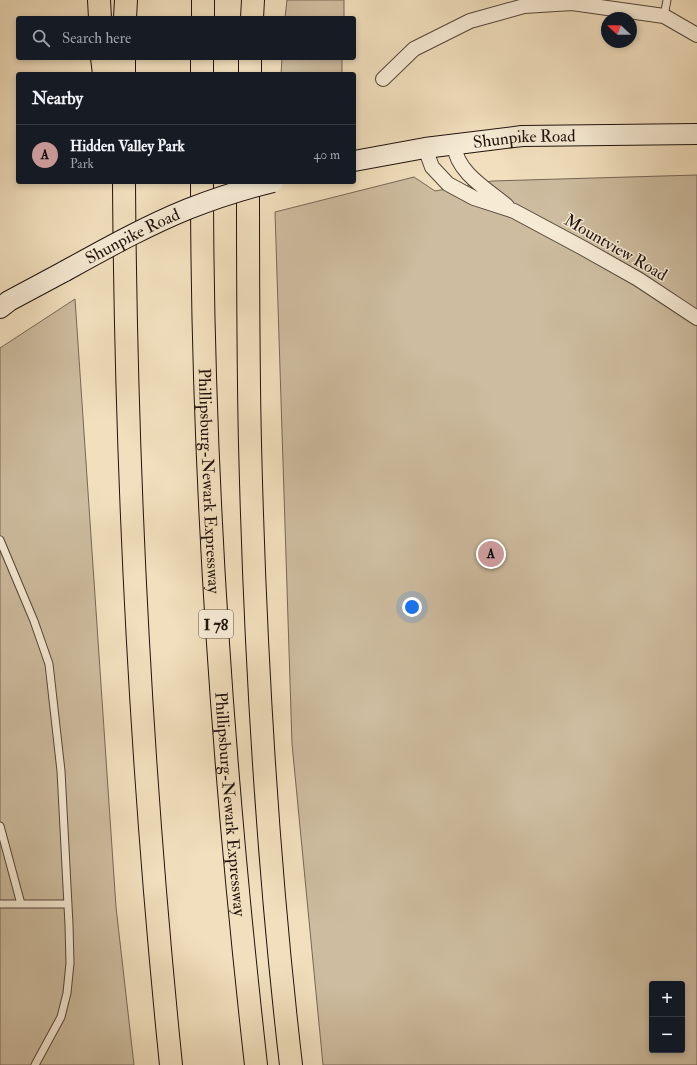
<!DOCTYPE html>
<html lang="en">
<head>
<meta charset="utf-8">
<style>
  body { margin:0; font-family:"IM FELL Double Pica",serif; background:#20242c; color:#f1f3f6 }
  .controls { position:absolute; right:12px; bottom:12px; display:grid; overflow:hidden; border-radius:4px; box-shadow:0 2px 6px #0003 }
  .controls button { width:36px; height:36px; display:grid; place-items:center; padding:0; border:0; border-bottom:1px solid #363941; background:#171b24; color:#f1f3f6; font:20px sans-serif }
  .compass { position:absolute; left:601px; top:12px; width:36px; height:36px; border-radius:50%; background:#171b24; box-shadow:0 2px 6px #0003; rotate:292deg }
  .you { position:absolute; left:412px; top:607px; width:14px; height:14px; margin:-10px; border:3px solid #fff; border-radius:50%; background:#1a73e8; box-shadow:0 0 0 6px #1a73e833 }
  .badge { display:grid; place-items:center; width:26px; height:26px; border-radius:50%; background:#c59692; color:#111; font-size:13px; font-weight:700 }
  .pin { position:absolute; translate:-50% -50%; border:2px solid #fff; box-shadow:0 1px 4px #0006 }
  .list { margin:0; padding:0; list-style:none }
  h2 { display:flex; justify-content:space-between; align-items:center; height:52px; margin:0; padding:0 16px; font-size:17px }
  h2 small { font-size:13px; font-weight:400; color:#9ea1a6 }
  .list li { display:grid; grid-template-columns:26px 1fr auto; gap:12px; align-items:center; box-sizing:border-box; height:60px; padding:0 16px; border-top:1px solid #363941 }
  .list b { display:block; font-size:15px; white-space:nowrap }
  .list p { margin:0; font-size:13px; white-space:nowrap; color:#9ea1a6 }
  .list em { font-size:13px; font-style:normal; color:#9ea1a6 }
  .icon { flex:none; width:22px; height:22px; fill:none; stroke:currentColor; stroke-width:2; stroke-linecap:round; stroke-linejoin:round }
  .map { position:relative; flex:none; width:697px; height:1065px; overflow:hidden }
  .search { position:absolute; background:#171b24; box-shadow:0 2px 6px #0003; left:16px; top:16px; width:340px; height:44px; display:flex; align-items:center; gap:10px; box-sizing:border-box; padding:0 14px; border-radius:4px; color:#9ea1a6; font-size:15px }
  .panel { position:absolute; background:#171b24; box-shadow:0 2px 6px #0003; left:16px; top:72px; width:340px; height:112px; border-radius:4px }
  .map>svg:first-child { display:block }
  .green { fill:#cdbc9f; stroke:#766756; fill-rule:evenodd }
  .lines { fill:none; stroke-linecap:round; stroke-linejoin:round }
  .lane-casing { stroke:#544539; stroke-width:9 }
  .street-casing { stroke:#544539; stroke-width:16 }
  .secondary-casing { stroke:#20120d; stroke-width:22 }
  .highway-casing { stroke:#20120d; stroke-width:24 }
  .lane { stroke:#f6ead4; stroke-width:7 }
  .street { stroke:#f6ead4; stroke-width:14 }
  .secondary { stroke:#f6ead4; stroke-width:20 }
  .highway { stroke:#f1dfbd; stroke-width:22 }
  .secondary-bridge-casing { stroke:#20120d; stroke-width:22; stroke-linecap:butt }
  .secondary-bridge { stroke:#f6ead4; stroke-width:20 }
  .labels { text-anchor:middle; stroke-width:3; stroke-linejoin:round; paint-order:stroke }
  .shield { fill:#f6ead4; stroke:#605349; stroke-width:1 }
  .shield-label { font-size:16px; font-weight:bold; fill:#20120d }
  .street-label { font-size:17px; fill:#20120d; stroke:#f6ead4 }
</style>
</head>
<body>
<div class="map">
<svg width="697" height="1065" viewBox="0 0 697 1065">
  <rect width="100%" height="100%" fill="#f1dfbd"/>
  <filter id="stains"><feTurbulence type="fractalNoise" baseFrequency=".005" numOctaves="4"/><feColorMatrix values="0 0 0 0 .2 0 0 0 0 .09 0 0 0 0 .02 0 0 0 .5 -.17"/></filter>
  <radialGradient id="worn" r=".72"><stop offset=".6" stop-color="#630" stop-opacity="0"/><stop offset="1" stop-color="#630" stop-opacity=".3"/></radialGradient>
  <path class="green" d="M287 0H344V18H285Z
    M282 58H342V74H281Z
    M697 175V1065H323L292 744 275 212 414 177 435 191 492 181ZM652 984H682V1050H652Z
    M75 299 116 907 134 1065H0V348Z"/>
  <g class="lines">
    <defs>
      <path id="lane" d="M664 16 667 0
        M0 540 34 621 49 664 61 771 69 925 70 963 67 993 61 1017 35 1065
        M0 826 21 904
        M0 904H68"/>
      <path id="street" d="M383 79 414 49 470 21 524 6 572 3 664 16 697 35
        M454 145C457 173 487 189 507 206
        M425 148 432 167 448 184 474 198 514 211 583 248 638 279 697 318"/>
      <g id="secondary">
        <path id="s1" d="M354 161 425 148 522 136 697 134"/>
        <path d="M0 308 9 301 65 271"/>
      </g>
      <g id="highway">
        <path d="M99 0 100 18"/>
        <path d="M125 18 126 0"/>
        <path d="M203 18V0"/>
        <path d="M252 18 253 0"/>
        <path d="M102 58 104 74"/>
        <path d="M124 74V58"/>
        <path d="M202 74V58"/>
        <path d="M250 74V58"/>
        <path d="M124 182C126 477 141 771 171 1065"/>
        <path id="s2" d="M202 182C202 477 223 772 256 1065"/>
        <path d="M248 182C248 269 248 357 250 444 255 651 267 859 291 1065"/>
      </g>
    </defs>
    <use href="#lane" class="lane-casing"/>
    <use href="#street" class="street-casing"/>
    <use href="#secondary" class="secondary-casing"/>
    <use href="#highway" class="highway-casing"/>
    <use href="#lane" class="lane"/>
    <use href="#street" class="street"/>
    <use href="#secondary" class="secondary"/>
    <use href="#highway" class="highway"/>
    <defs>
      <g id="secondary-bridge">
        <path id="s3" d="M65 271C105 249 146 226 188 209 216 198 244 189 273 182"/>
      </g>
    </defs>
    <use href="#secondary-bridge" class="secondary-bridge-casing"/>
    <use href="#secondary-bridge" class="secondary-bridge"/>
  </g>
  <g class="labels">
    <rect class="shield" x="199" y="610" width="34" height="28" rx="3"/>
    <g class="shield-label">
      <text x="216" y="630">I 78</text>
    </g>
    <g class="street-label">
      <text dy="6" stroke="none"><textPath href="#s1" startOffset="172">Shunpike Road</textPath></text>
      <text dy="6" stroke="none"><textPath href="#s3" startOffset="76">Shunpike Road</textPath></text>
      <text transform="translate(616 247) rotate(30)" y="6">Mountview Road</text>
      <text dy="6" stroke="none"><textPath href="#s2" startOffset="299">Phillipsburg-Newark Expressway</textPath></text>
      <text dy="6" stroke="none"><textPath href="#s2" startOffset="623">Phillipsburg-Newark Expressway</textPath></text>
    </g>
  </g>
  <rect width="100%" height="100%" filter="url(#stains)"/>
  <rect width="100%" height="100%" fill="url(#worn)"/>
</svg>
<div class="controls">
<button>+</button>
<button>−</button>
</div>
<svg class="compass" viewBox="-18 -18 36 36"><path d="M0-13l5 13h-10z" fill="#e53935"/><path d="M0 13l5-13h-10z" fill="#9ea1a6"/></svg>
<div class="you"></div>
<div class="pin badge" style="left:491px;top:554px">A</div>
<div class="search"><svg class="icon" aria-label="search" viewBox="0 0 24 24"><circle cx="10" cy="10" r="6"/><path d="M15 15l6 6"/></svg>Search here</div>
<section class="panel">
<h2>Nearby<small></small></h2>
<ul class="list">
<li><span class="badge">A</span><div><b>Hidden Valley Park</b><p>Park</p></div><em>40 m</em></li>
</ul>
</section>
</div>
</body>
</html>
